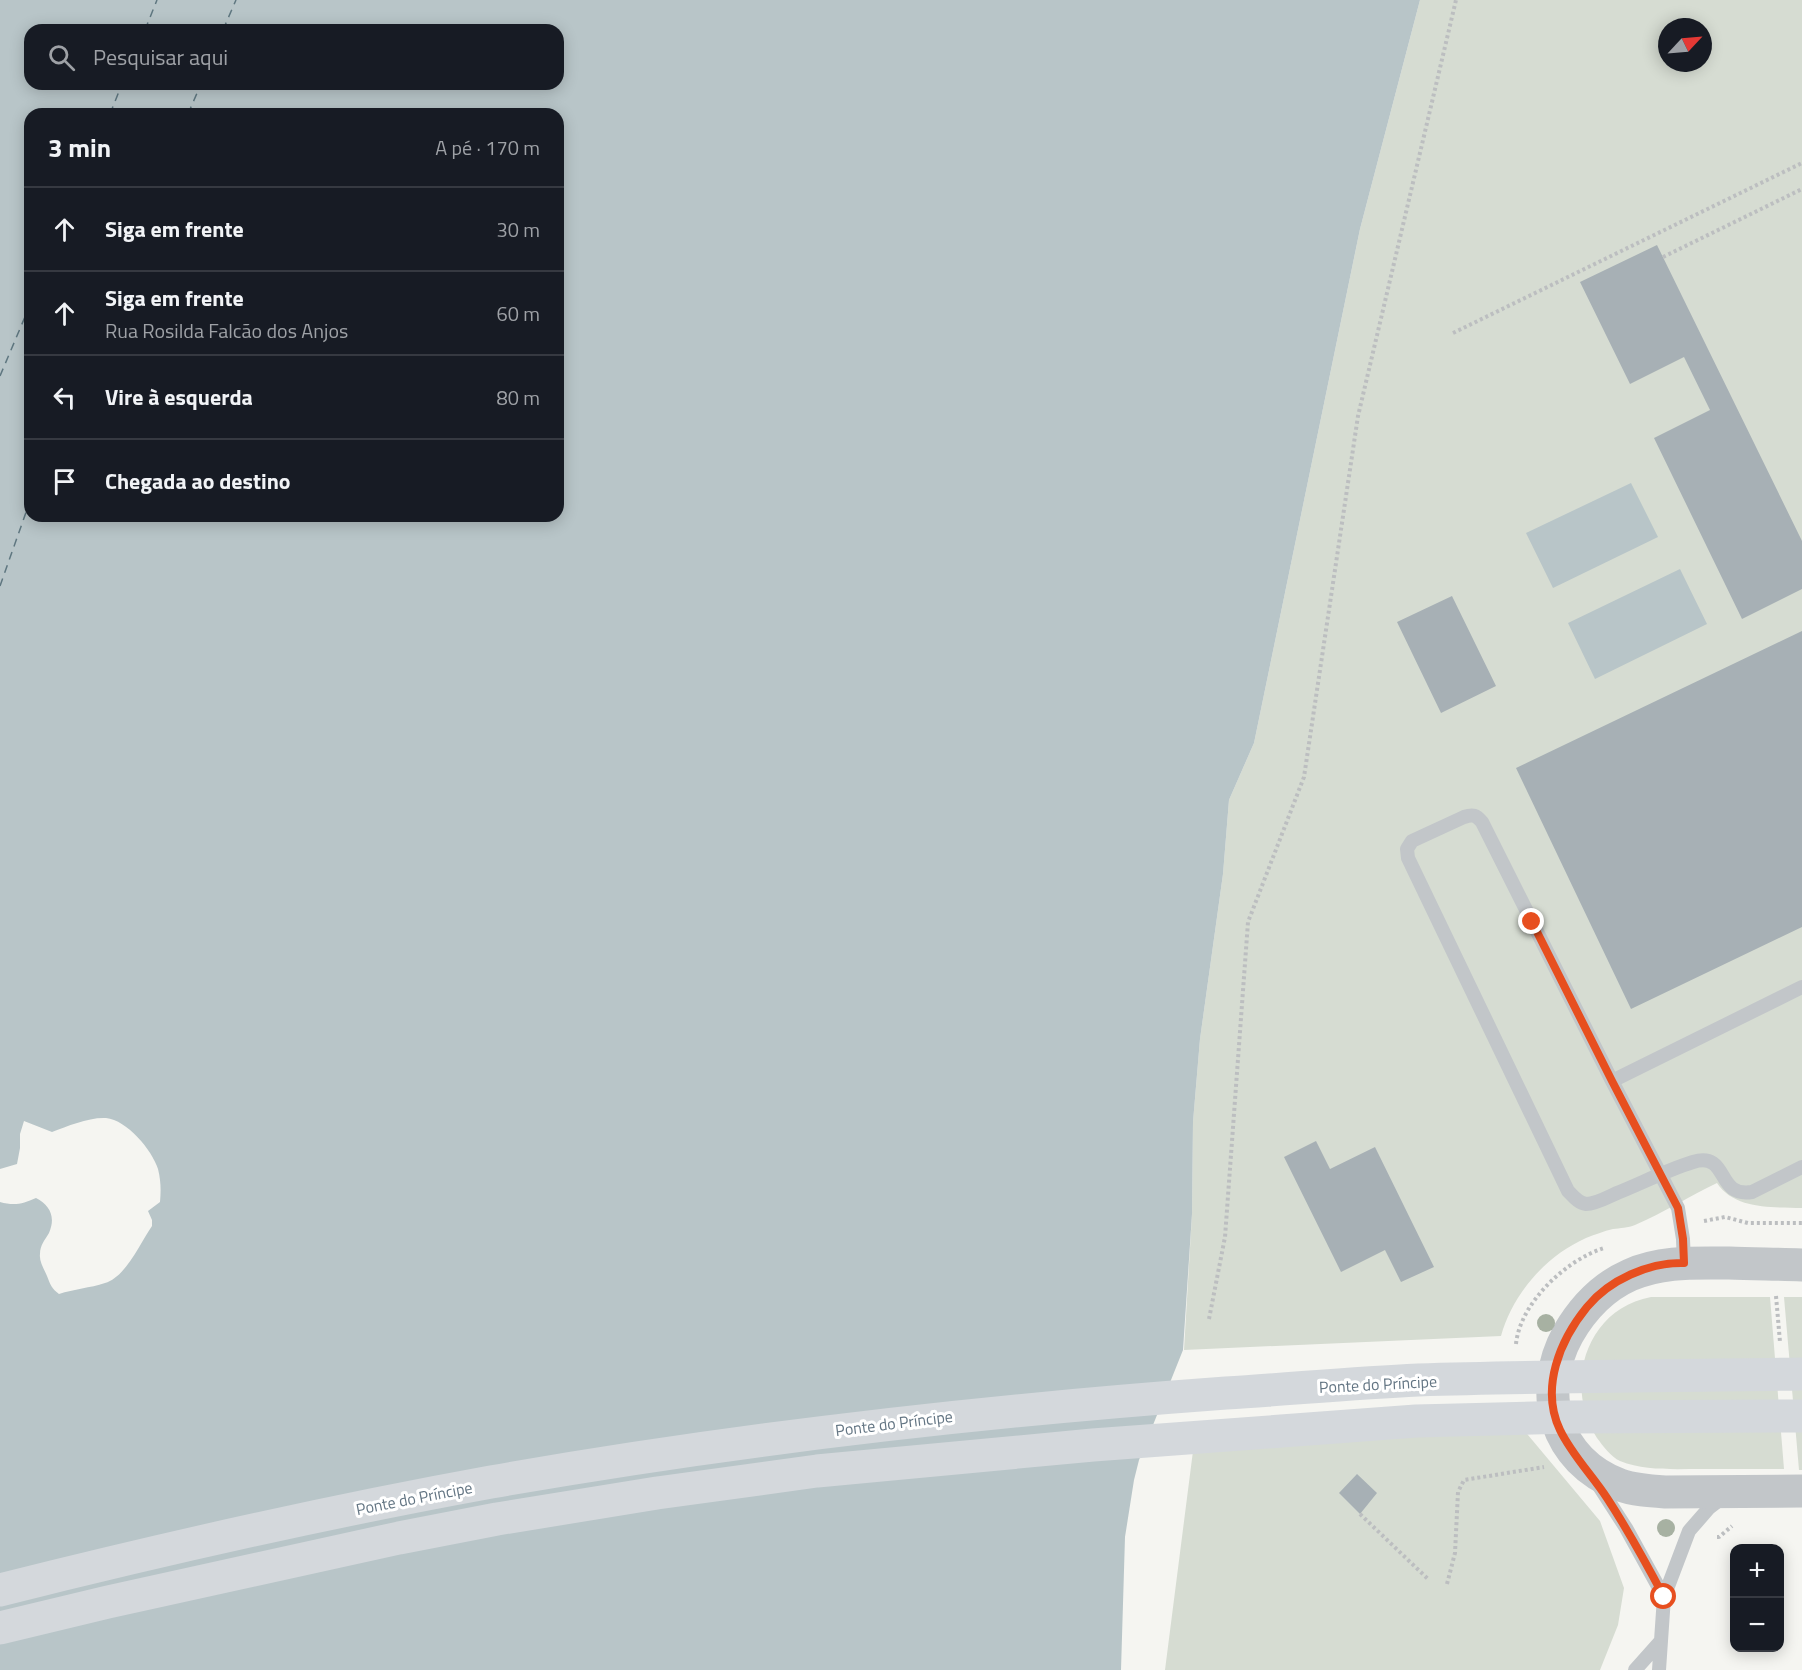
<!DOCTYPE html>
<html lang="pt">
<head>
<meta charset="utf-8">
<style>
  body { margin:0; font-family:"Titillium Web",sans-serif; background:#242831; color:#f1f3f6 }
  .controls { position:absolute; right:18px; bottom:18px; display:grid; overflow:hidden; border-radius:12px; box-shadow:0 3px 15px #0003 }
  .controls button { width:54px; height:54px; display:grid; place-items:center; padding:0; border:0; border-bottom:2px solid #363941; background:#171b24; color:#f1f3f6; font:30px sans-serif }
  .compass { position:absolute; left:1658px; top:18px; width:54px; height:54px; border-radius:50%; background:#171b24; box-shadow:0 3px 15px #0003; rotate:64deg }
  .stop { position:absolute; width:18px; height:18px; margin:-14px; border:4px solid #e74f1f; border-radius:50%; background:#fff }
  .stop.end { background:#e74f1f; border-color:#fff; box-shadow:0 2px 6px #0008 }
  .list { margin:0; padding:0; list-style:none }
  h2 { display:flex; justify-content:space-between; align-items:center; height:78px; margin:0; padding:0 24px; font-size:26px }
  h2 small { font-size:20px; font-weight:400; color:#9ea1a6 }
  .list li { display:grid; grid-template-columns:39px 1fr auto; gap:18px; align-items:center; box-sizing:border-box; height:84px; padding:0 24px; border-top:2px solid #363941 }
  .list b { display:block; font-size:22px; white-space:nowrap }
  .list p { margin:0; font-size:20px; white-space:nowrap; color:#9ea1a6 }
  .list em { font-size:20px; font-style:normal; color:#9ea1a6 }
  .icon { flex:none; width:33px; height:33px; fill:none; stroke:currentColor; stroke-width:2; stroke-linecap:round; stroke-linejoin:round }
  .map { position:relative; flex:none; width:1802px; height:1670px; overflow:hidden }
  .search { position:absolute; background:#171b24; box-shadow:0 3px 15px #0003; left:24px; top:24px; width:540px; height:66px; display:flex; align-items:center; gap:15px; box-sizing:border-box; padding:0 21px; border-radius:18px; color:#9ea1a6; font-size:22px }
  .panel { position:absolute; background:#171b24; box-shadow:0 3px 15px #0003; left:24px; top:108px; width:540px; height:414px; border-radius:18px }
  .map>svg:first-child { display:block }
  .green { fill:#d6dcd2; fill-rule:evenodd }
  .water { fill:#b8c5c8; fill-rule:evenodd }
  .lines { fill:none; stroke-linecap:round; stroke-linejoin:round }
  .ferry { stroke:#5f7780; stroke-width:1.5; stroke-dasharray:8 6; stroke-linecap:butt }
  .building { fill:#a7b0b5 }
  .path { stroke:#bcbec0; stroke-width:4; stroke-dasharray:3 3; stroke-linecap:butt }
  .service { stroke:#c2c6c9; stroke-width:14 }
  .tertiary { stroke:#c2c6c9; stroke-width:33 }
  .primary { stroke:#d4d8dc; stroke-width:33 }
  .tree { fill:#a7b1a2 }
  .route { stroke:#e74f1f; stroke-width:8 }
  .labels { text-anchor:middle; stroke-width:6; stroke-linejoin:round; paint-order:stroke }
  .street-label { font-size:16px; fill:#637583; stroke:#fff }
</style>
</head>
<body>
<div class="map">
<svg width="1802" height="1670" viewBox="0 0 1802 1670">
  <rect width="100%" height="100%" fill="#f5f5f1"/>
  <path class="green" d="M1420 0H1802V1208C1773 1207 1735 1210 1717 1183 1690 1196 1663 1213 1635 1225 1628 1228 1620 1228 1613 1229 1604 1231 1594 1235 1586 1238 1546 1256 1513 1293 1501 1336L1184 1350 1192 1214 1193 1122 1200 1039 1223 874 1229 800 1254 743 1360 229ZM1667 27H1703V63H1667Z
    M1651 1297H1770L1784 1469C1756 1469 1729 1469 1701 1469 1674 1469 1645 1471 1620 1461 1611 1457 1603 1446 1597 1438 1563 1385 1586 1309 1651 1297Z
    M1784 1297H1802V1470H1799Z
    M1518 1423 1600 1521 1624 1588 1618 1625 1600 1670H1165L1193 1451Z"/>
  <path class="water" d="M0 0H1420L1360 229 1254 743 1229 800 1223 874 1200 1039 1193 1122 1192 1214 1183 1350 1139 1460 1134 1480 1125 1537 1121 1670H0V1202C14 1206 23 1204 36 1198 50 1205 56 1217 49 1233 45 1240 40 1245 40 1254 39 1261 44 1269 47 1276 50 1284 52 1289 59 1294 74 1289 90 1288 105 1283 126 1277 140 1243 152 1226V1220L148 1211 160 1202C161 1191 161 1181 158 1169 152 1150 127 1120 106 1118 89 1117 68 1126 52 1132L24 1121 20 1134V1148L17 1164 0 1169ZM30 30H558V84H30ZM30 114H558V516H30Z
    M1631 483 1658 537 1553 588 1526 533Z
    M1680 569 1707 624 1595 679 1568 623Z"/>
  <g class="lines">
    <path class="ferry" d="M145 30 157 0
      M223 30 236 0
      M110 114 122 84
      M188 114 201 84
      M0 376 30 305
      M0 586 30 501"/>
  </g>
  <path class="building" d="M1657 245 1802 541V589L1742 619 1654 438 1710 410 1684 357 1630 384 1580 282Z
    M1452 596 1496 686 1441 713 1397 622Z
    M1802 631V927L1631 1009 1516 768Z
    M1316 1141 1330 1169 1375 1147 1434 1267 1401 1282 1385 1250 1341 1272 1284 1157Z
    M1357 1474 1377 1493 1360 1514 1339 1493Z"/>
  <g class="lines">
    <path class="path" d="M1663 257 1802 189
      M1453 333 1802 163
      M1704 1221 1725 1217 1748 1223H1802
      M1776 1296 1780 1342
      M1209 1319 1225 1237 1248 922 1304 777 1358 416 1456 0
      M1516 1344C1520 1303 1566 1260 1604 1248
      M1360 1514 1429 1580
      M1717 1537H1719L1732 1526
      M1447 1584 1455 1553 1458 1492 1464 1480 1544 1467"/>
    <path class="service" d="M1612 1081 1802 987
      M1684 1263 1683 1239 1678 1208 1612 1081 1482 822C1476 815 1473 814 1464 817L1412 841 1407 849 1408 858 1568 1191C1573 1196 1578 1203 1586 1204 1596 1204 1608 1197 1617 1193 1642 1183 1667 1170 1693 1162 1730 1151 1715 1198 1752 1192L1802 1167
      M1597 1483 1626 1528 1664 1597
      M1635 1670 1660 1642
      M1659 1670 1664 1597 1689 1531 1709 1508 1722 1498"/>
    <path class="tertiary" d="M1802 1265C1778 1264 1753 1264 1729 1263 1694 1263 1662 1261 1630 1275 1603 1287 1583 1308 1568 1334 1536 1392 1555 1461 1620 1485 1634 1490 1649 1491 1665 1492L1802 1491"/>
    <path class="primary" d="M0 1590C163 1549 326 1512 491 1482 735 1439 980 1411 1226 1393 1290 1389 1354 1383 1418 1380 1546 1376 1674 1376 1802 1374
      M0 1628 108 1602 399 1538 497 1519 657 1493 817 1471 1093 1445 1416 1421 1570 1417 1802 1416"/>
  </g>
  <g class="tree">
    <circle cx="1546" cy="1323" r="9"/>
    <circle cx="1666" cy="1528" r="9"/>
  </g>
  <g class="lines">
    <path class="route" d="M1532 922 1612 1081 1678 1208 1683 1239 1684 1263C1649 1262 1609 1280 1587 1307 1560 1340 1540 1388 1560 1430 1572 1455 1592 1475 1607 1498 1628 1530 1646 1563 1664 1597"/>
  </g>
  <g class="labels">
    <g class="street-label">
      <text transform="translate(1378 1384) rotate(-3)" y="6">Ponte do Príncipe</text>
      <text transform="translate(894 1423) rotate(-7)" y="6">Ponte do Príncipe</text>
      <text transform="translate(414 1498) rotate(-11)" y="6">Ponte do Príncipe</text>
    </g>
  </g>
</svg>
<div class="controls">
<button>+</button>
<button>−</button>
</div>
<svg class="compass" viewBox="-18 -18 36 36"><path d="M0-13l5 13h-10z" fill="#e53935"/><path d="M0 13l5-13h-10z" fill="#9ea1a6"/></svg>
<div class="stop" style="left:1664px;top:1597px"></div>
<div class="stop end" style="left:1532px;top:922px"></div>
<div class="search"><svg class="icon" aria-label="search" viewBox="0 0 24 24"><circle cx="10" cy="10" r="6"/><path d="M15 15l6 6"/></svg>Pesquisar aqui</div>
<section class="panel">
<h2>3 min<small>A pé · 170 m</small></h2>
<ul class="list">
<li><svg class="icon" aria-label="ahead" viewBox="0 0 24 24"><path d="M12 20V5M6 11l6-6 6 6"/></svg><div><b>Siga em frente</b></div><em>30 m</em></li>
<li><svg class="icon" aria-label="ahead" viewBox="0 0 24 24"><path d="M12 20V5M6 11l6-6 6 6"/></svg><div><b>Siga em frente</b><p>Rua Rosilda Falcão dos Anjos</p></div><em>60 m</em></li>
<li><svg class="icon" aria-label="left" viewBox="0 0 24 24"><path d="M17 20v-9H6M10 6l-5 5 5 5"/></svg><div><b>Vire à esquerda</b></div><em>80 m</em></li>
<li><svg class="icon" aria-label="arrive" viewBox="0 0 24 24"><path d="M6 21V4h12l-3 4 3 4H6"/></svg><div><b>Chegada ao destino</b></div></li>
</ul>
</section>
</div>
</body>
</html>
